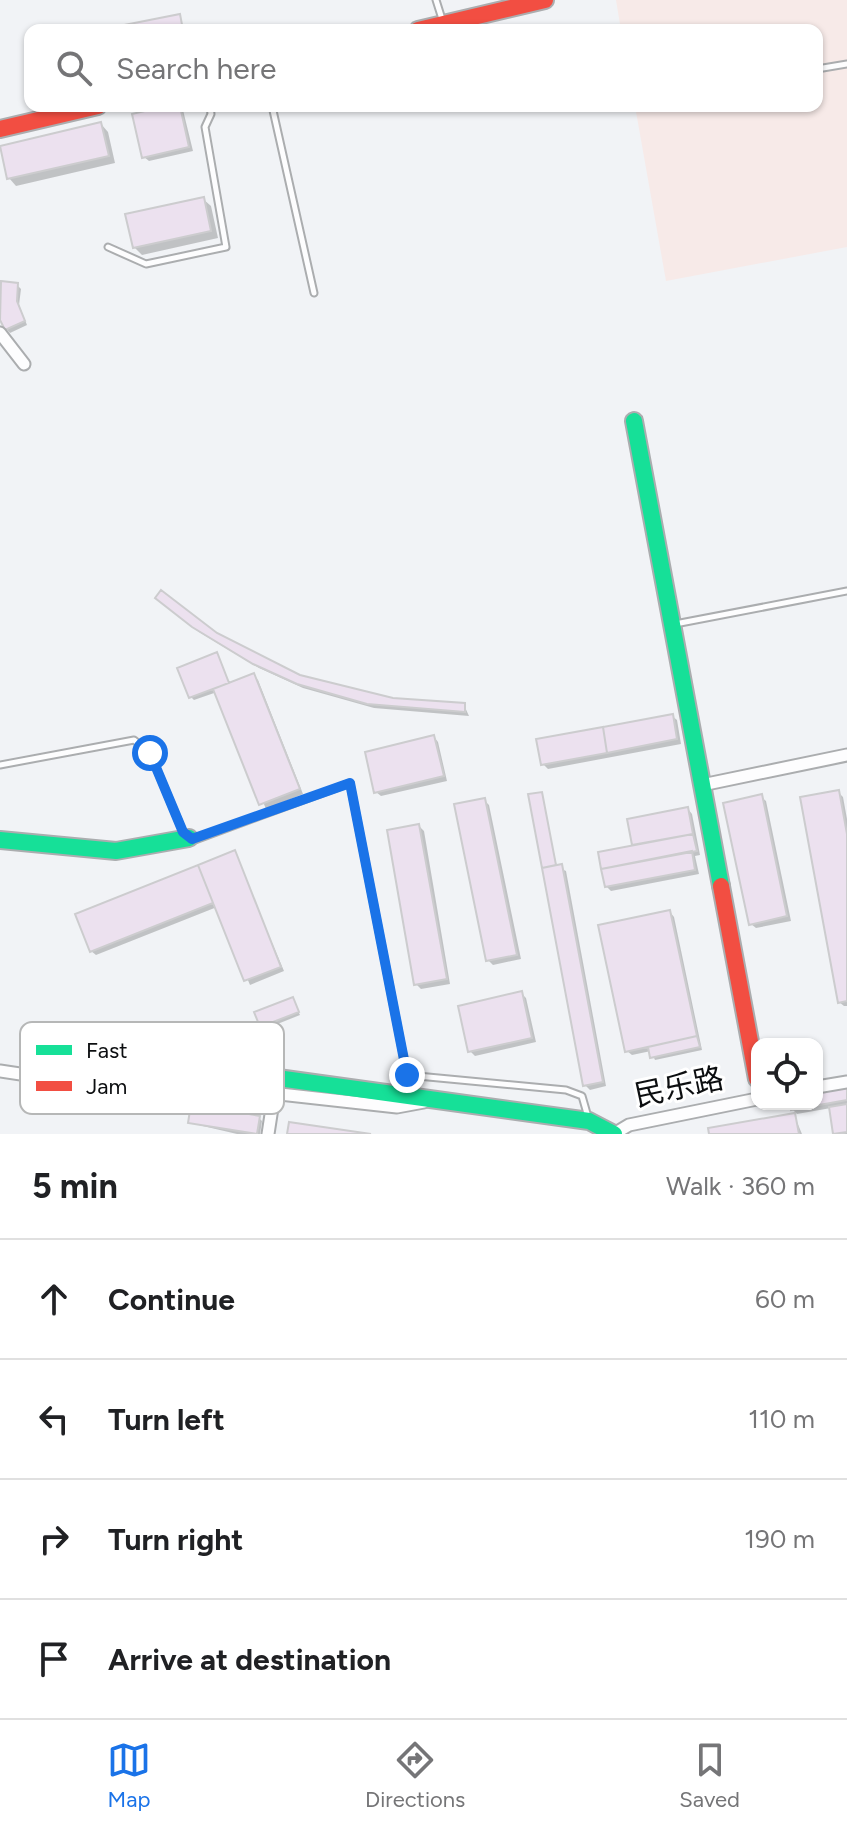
<!DOCTYPE html>
<html lang="en">
<head>
<meta charset="utf-8">
<style>
  body { margin:0; font-family:Figtree,"Noto Sans SC",sans-serif; background:#f6f6f6; color:#202124 }
  .controls { position:absolute; right:24px; bottom:24px; display:grid; overflow:hidden; border-radius:16px; box-shadow:0 2px 6px #0004 }
  .controls button { width:72px; height:72px; display:grid; place-items:center; padding:0; border:0; border-bottom:2px solid #e0e0e0; background:#fff; color:#202124; font:40px sans-serif }
  .stop { position:absolute; width:24px; height:24px; margin:-18px; border:6px solid #1a73e8; border-radius:50%; background:#fff }
  .stop.end { background:#1a73e8; border-color:#fff; box-shadow:0 2px 8px #0008 }
  .list { margin:0; padding:0; list-style:none }
  h2 { display:flex; justify-content:space-between; align-items:center; height:104px; margin:0; padding:0 32px; font-size:34px }
  h2 small { font-size:26px; font-weight:400; color:#757577 }
  .list li { display:grid; grid-template-columns:52px 1fr auto; gap:24px; align-items:center; box-sizing:border-box; height:120px; padding:0 32px; border-top:2px solid #e0e0e0 }
  .list b { display:block; font-size:30px; white-space:nowrap }
  .list em { font-size:26px; font-style:normal; color:#757577 }
  .icon { flex:none; width:44px; height:44px; fill:none; stroke:currentColor; stroke-width:2; stroke-linecap:round; stroke-linejoin:round }
  .map { position:relative; flex:none; width:847px; height:1134px; overflow:hidden }
  .search { position:absolute; background:#fff; box-shadow:0 2px 6px #0004; left:24px; right:24px; top:24px; height:88px; display:flex; align-items:center; gap:20px; box-sizing:border-box; padding:0 28px; border-radius:16px; color:#757577; font-size:30px }
  .sheet { height:584px; background:#fff }
  nav { display:flex; justify-content:space-around; align-items:center; box-sizing:border-box; height:112px; border-top:2px solid #e0e0e0; background:#fff; font-size:22px; color:#757577 }
  nav a { display:grid; justify-items:center; gap:4px }
  nav .on { color:#1a73e8 }
  .map>svg:first-child { display:block }
  .industrial { fill:#f7eae8 }
  .shadow { fill:#0003 }
  .building { fill:#ece1ef; stroke:#ccccce; stroke-width:2 }
  .lines { fill:none; stroke-linecap:round; stroke-linejoin:round }
  .lane-casing { stroke:#abadaf; stroke-width:9 }
  .street-casing { stroke:#abadaf; stroke-width:15 }
  .fast-casing { stroke:#abadaf; stroke-width:20 }
  .jam-casing { stroke:#abadaf; stroke-width:20 }
  .lane { stroke:#fdfdfe; stroke-width:5 }
  .street { stroke:#fdfdfe; stroke-width:11 }
  .fast { stroke:#16e098; stroke-width:16 }
  .jam { stroke:#f24e42; stroke-width:16 }
  .route { stroke:#1a73e8; stroke-width:10 }
  .labels { text-anchor:middle; stroke-width:6; stroke-linejoin:round; paint-order:stroke }
  .street-label { font-size:30px; fill:#0c0e10; stroke:#fff }
  .key { fill:#fff; stroke:#b6b7b7; stroke-width:2 }
  .key-label { font-size:22px; fill:#0c0e10 }
</style>
</head>
<body>
<div class="map">
<svg width="847" height="1134" viewBox="0 0 847 1134">
  <rect width="100%" height="100%" fill="#f1f3f6"/>
  <path class="industrial" d="M616 0H847V247L666 281 635 106H817V30H621Z"/>
  <path class="shadow" d="M175 106 183 110 193 151 149 161 144 157Z
    M101 124 108 132 115 163 16 186 9 178Z
    M203 199 211 206 218 238 142 255 134 247Z
    M17 285 21 289 19 305 27 325 10 333 6 329Z
    M162 602 216 634 299 676 393 700 464 705 469 716 374 708 303 688 259 668 199 632Z
    M216 654 230 684 253 675 258 680 303 794 266 809 217 692 194 700 191 697Z
    M672 716 677 720 681 744 548 769 543 764Z
    M434 737 438 742 447 781 381 796 376 792Z
    M838 792 843 797 847 819V1006H844L839 1002Z
    M541 794 557 867 566 871 606 1086 590 1090 585 1085 531 796Z
    M761 797 766 801 791 921 756 928 751 924Z
    M484 800 489 805 521 959 493 965 488 960Z
    M688 809 692 814 700 855 695 856 699 874 611 891 606 886 634 847 629 820Z
    M419 826 424 831 450 984 421 989 416 984Z
    M234 853 284 971 250 985 217 907 96 955 91 951 77 915Z
    M670 912 674 917 702 1050 655 1060 651 1051 632 1055 627 1051Z
    M521 993 526 998 536 1042 475 1056 470 1051Z
    M292 999 300 1015 265 1029 261 1026Z
    M847 1089V1134L835 1133 831 1108 797 1114 792 1109 791 1104H817V1094Z
    M794 1115 802 1134H711Z
    M259 1118 262 1121 260 1134H237L190 1123Z"/>
  <path class="building" d="M180 14 183 30H115L114 27Z
    M166 106H180L189 147 142 158 132 114Z
    M101 122 109 156 7 179 0 146Z
    M204 197 211 231 133 248 125 214Z
    M1 281 18 283 17 301 25 321 5 330 0 320Z
    M161 590 217 633 300 675 393 698 465 703V712L367 704 297 684 253 664 192 627 155 598Z
    M217 652 229 683 189 698 177 668Z
    M254 673 300 789 259 805 213 689Z
    M673 714 677 739 607 753 603 727Z
    M603 727 607 753 541 765 536 739Z
    M434 735 444 776 374 793 365 752Z
    M839 790 847 834V1001L838 1003 800 797Z
    M542 792 556 865 542 868 528 794Z
    M762 794 787 916 749 925 723 803Z
    M485 798 517 955 486 961 454 804Z
    M688 807 693 834 632 845 627 819Z
    M419 824 447 979 414 985 387 830Z
    M693 834 697 851 601 869 598 852Z
    M235 850 281 967 244 981 198 865Z
    M692 851 695 870 605 887 601 869Z
    M562 864 603 1082 583 1086 542 868Z
    M198 865 213 903 90 952 75 914Z
    M670 910 697 1036 625 1052 598 925Z
    M522 991 532 1038 468 1052 458 1006Z
    M293 997 299 1012 260 1027 254 1012Z
    M697 1036 700 1047 650 1058 648 1047Z
    M847 1087V1100L791 1110 789 1104H817V1092Z
    M191 1104 260 1116 257 1134 188 1123Z
    M847 1104V1132L833 1134 829 1107Z
    M795 1113 799 1134H709L708 1128Z
    M289 1122 371 1134H287Z"/>
  <g class="lines">
    <defs>
      <path id="lane" d="M436 0 442 19
        M817 69 847 64
        M272 106 314 293
        M108 247 146 264 226 247 205 127 211 114 210 106
        M675 624 847 591
        M0 765 134 740 150 753 183 832 195 840 350 783 407 1075 566 1090 582 1096 588 1117"/>
      <path id="street" d="M0 333 24 364
        M702 785 847 755
        M0 1071 106 1087 208 1086 397 1107 424 1102
        M817 1087 847 1082
        M268 1134 274 1095
        M614 1134 629 1125 757 1099"/>
      <path id="fast" d="M634 421 721 886
        M0 840 116 851 189 838
        M162 1062 589 1121 614 1134"/>
      <path id="jam" d="M418 30 545 0
        M0 129 98 106
        M721 886 757 1079"/>
    </defs>
    <use href="#lane" class="lane-casing"/>
    <use href="#street" class="street-casing"/>
    <use href="#fast" class="fast-casing"/>
    <use href="#jam" class="jam-casing"/>
    <use href="#lane" class="lane"/>
    <use href="#street" class="street"/>
    <use href="#fast" class="fast"/>
    <use href="#jam" class="jam"/>
  </g>
  <g class="lines">
    <path class="route" d="M150 753 183 832 192 839 350 783 407 1075"/>
  </g>
  <g class="labels">
    <g class="street-label">
      <text transform="translate(679 1087) rotate(-12)" y="10">民乐路</text>
    </g>
  </g>
  <rect x="20" y="1022" width="264" height="92" rx="12" class="key"/>
  <rect x="36" y="1045" width="36" height="10" fill="#16e098"/>
  <rect x="36" y="1081" width="36" height="10" fill="#f24e42"/>
  <g class="key-label">
    <text x="86" y="1058">Fast</text>
    <text x="86" y="1094">Jam</text>
  </g>
</svg>
<div class="controls">
<button><svg class="icon" aria-label="locate" viewBox="0 0 24 24"><circle cx="12" cy="12" r="6"/><path d="M12 2v4M12 18v4M2 12h4M18 12h4"/></svg></button>
</div>
<div class="stop" style="left:150px;top:753px"></div>
<div class="stop end" style="left:407px;top:1075px"></div>
<div class="search"><svg class="icon" aria-label="search" viewBox="0 0 24 24"><circle cx="10" cy="10" r="6"/><path d="M15 15l6 6"/></svg>Search here</div>
</div>
<section class="sheet">
<h2>5 min<small>Walk · 360 m</small></h2>
<ul class="list">
<li><svg class="icon" aria-label="ahead" viewBox="0 0 24 24"><path d="M12 20V5M6 11l6-6 6 6"/></svg><div><b>Continue</b></div><em>60 m</em></li>
<li><svg class="icon" aria-label="left" viewBox="0 0 24 24"><path d="M17 20v-9H6M10 6l-5 5 5 5"/></svg><div><b>Turn left</b></div><em>110 m</em></li>
<li><svg class="icon" aria-label="right" viewBox="0 0 24 24"><path d="M7 20v-9h11M14 6l5 5-5 5"/></svg><div><b>Turn right</b></div><em>190 m</em></li>
<li><svg class="icon" aria-label="arrive" viewBox="0 0 24 24"><path d="M6 21V4h12l-3 4 3 4H6"/></svg><div><b>Arrive at destination</b></div></li>
</ul>
</section>
<nav>
<a class="on"><svg class="icon" aria-label="map" viewBox="0 0 24 24"><path d="M3 6l6-2 6 2 6-2v14l-6 2-6-2-6 2zM9 4v14M15 6v14"/></svg>Map</a>
<a><svg class="icon" aria-label="directions" viewBox="0 0 24 24"><path d="M12 3l9 9-9 9-9-9zM9 14v-3h6M13 9l2 2-2 2"/></svg>Directions</a>
<a><svg class="icon" aria-label="saved" viewBox="0 0 24 24"><path d="M7 4h10v16l-5-4-5 4z"/></svg>Saved</a>
</nav>
</body>
</html>
